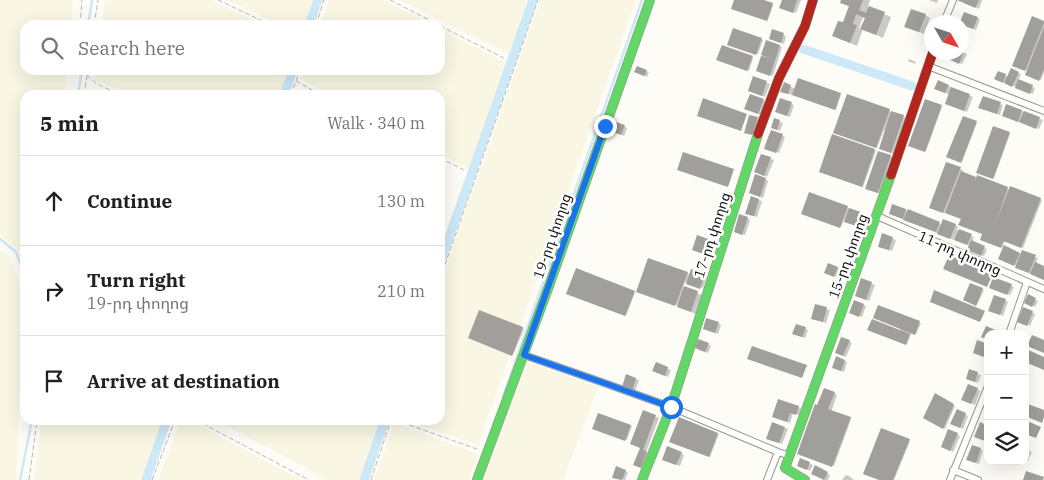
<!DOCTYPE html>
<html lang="en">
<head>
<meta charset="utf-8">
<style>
  body { margin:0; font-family:"IBM Plex Serif","Noto Sans Armenian",serif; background:#f2f2f2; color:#202124 }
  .controls { position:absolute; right:15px; bottom:15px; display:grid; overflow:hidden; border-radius:10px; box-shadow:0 5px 20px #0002 }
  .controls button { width:45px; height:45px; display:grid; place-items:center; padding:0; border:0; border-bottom:1px solid #e0e0e0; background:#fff; color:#202124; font:25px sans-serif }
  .compass { position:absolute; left:924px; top:15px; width:45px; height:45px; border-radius:50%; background:#fff; box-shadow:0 5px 20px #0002; rotate:129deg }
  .stop { position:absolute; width:15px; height:15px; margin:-11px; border:4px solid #1a73e8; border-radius:50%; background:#fff }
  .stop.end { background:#1a73e8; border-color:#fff; box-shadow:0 1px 5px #0008 }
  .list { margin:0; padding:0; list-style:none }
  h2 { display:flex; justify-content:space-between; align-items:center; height:65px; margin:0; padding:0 20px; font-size:21px }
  h2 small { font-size:16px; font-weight:400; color:#757577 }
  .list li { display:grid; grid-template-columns:32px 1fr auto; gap:15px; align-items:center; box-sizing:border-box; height:90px; padding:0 20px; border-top:1px solid #e0e0e0 }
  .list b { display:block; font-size:19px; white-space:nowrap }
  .list p { margin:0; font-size:16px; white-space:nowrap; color:#757577 }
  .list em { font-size:16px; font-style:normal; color:#757577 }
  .icon { flex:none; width:28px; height:28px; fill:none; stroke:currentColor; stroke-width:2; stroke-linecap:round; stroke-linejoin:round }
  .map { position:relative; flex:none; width:1044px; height:480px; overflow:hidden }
  .search { position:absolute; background:#fff; box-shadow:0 5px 20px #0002; left:20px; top:20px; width:425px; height:55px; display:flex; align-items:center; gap:12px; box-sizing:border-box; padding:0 18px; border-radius:15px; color:#757577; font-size:19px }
  .panel { position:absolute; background:#fff; box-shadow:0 5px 20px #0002; left:20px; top:90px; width:425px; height:335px; border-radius:15px }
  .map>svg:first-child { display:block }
  .farmland { fill:#f9f7e4 }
  .shadow { fill:#0003; fill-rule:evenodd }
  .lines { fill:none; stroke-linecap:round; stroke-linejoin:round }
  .stream { stroke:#cde8f7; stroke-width:2.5 }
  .canal { stroke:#cde8f7; stroke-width:9 }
  .building { fill:#a19f9c }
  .street-casing { stroke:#979795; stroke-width:8 }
  .fast-casing { stroke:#8e8d8b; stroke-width:10 }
  .jam-casing { stroke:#8e8d8b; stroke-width:10 }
  .path { stroke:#b9b9b8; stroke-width:1; stroke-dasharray:5 2.5; stroke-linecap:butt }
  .street { stroke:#fffffe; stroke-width:6 }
  .fast { stroke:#63d668; stroke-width:9 }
  .jam { stroke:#b3261e; stroke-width:9 }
  .route { stroke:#1a73e8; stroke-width:6 }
  .labels { text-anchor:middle; stroke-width:5; stroke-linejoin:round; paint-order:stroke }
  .street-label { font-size:14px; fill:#111; stroke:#fff }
</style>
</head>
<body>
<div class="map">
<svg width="1044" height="480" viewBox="0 0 1044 480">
  <rect width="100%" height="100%" fill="#fdfcf7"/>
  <path class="farmland" d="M0 0H73L71 25H25V70H67L64 95H25V248L21 252 0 235Z
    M105 0H211L264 25H102Z
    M227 0H317L307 25H280Z
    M329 0H384L433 25H320Z
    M400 0H528L510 55Z
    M540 0H636L478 445 404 420H440V285Z
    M440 29 507 63 469 169 440 154V95H331L301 79 304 70H440Z
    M96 70H288L279 95H130L95 80Z
    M0 250 9 257 25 298V349L20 378 16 480H0Z
    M525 361 598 387 563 480H482Z
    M42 420H166L145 480H36L34 476Z
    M181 420H189L302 480H158Z
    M216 420H381L359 480H328Z
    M394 423 478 454 469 480H374Z"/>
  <path class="shadow" d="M736 0H760L773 5 768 20 733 8Z
    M783 0H801L796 13 784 9Z
    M843 0H870L868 7 891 17 883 38 863 29 857 46 834 36 844 24 850 7 842 2ZM863 17 866 18 861 30 859 28Z
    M929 0H938L937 3Z
    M960 0H982L979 9Z
    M965 13 980 19 976 30 962 24Z
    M925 15 930 18 924 34 906 27Z
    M1044 22V72L1041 80 1028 75V71L1014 65Z
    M734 30 763 40 758 54 729 45Z
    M783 35 786 36 784 44 770 39Z
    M767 41 782 47 773 76 757 70Z
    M722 47 753 58 749 71 718 60Z
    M962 52 967 54 962 64 947 58Z
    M909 59 916 62 915 64 908 61Z
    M646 71 649 72 647 77 639 73Z
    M998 72 1008 77 1018 73 1021 74 1018 81 1035 88 1033 94 999 80Z
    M754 78 770 84 765 97 752 92Z
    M799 79 841 94 836 110 792 94 791 95 785 93 784 84 796 89Z
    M948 86 951 87V88L973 97 967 112 950 105V95L939 90Z
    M848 96 890 110V112L906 118 894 154 883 150 886 131 884 130 877 148 835 132Z
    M983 97 1003 105 1000 115 983 109Z
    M763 100 766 102 761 115 749 110Z
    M781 100 794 105 790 117 779 113Z
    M926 100 942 107 926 151 909 145Z
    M1022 111 1043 120 1039 129 1006 117Z
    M964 117 977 123 962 162 948 157Z
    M757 118 760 120 755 135 747 132Z
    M775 120 783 123 780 131 775 129Z
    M624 126 627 128 624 136 614 132Z
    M994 127 1010 134 994 178 977 172Z
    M782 135 785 137 779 153 769 150Z
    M833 136 876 151 863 187 820 172Z
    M762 155 774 160 767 177 758 173Z
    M890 156 893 158 881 194 869 190Z
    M947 164 963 170 962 173 978 179V177L1010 190 1011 188 1042 200 1023 248 1005 241 1003 246 1022 255 1035 257 1038 258 1036 263 1044 267V280L1020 269 1017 266 1002 260 1004 248 982 240 984 234 962 219 934 209Z
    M765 179 768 181 763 198 750 193Z
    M752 198 762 201 757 217 750 215Z
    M893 205 942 225 943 221 956 225 958 227 957 230 974 237 972 242 987 249 984 256 971 251 970 246 954 238V240L893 215Z
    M847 207 848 208 863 215 859 227 844 220 841 227 803 213Z
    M747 218 750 220 745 235 738 233Z
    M883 235 896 240 892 251 882 248Z
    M698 236 714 243 709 255 696 251Z
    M838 268 840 269 837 277 829 274Z
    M576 270 635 292 626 316 567 294Z
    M687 273 690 275H705L707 276 703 288 685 282 683 287 702 295 696 314 683 309 679 306 638 291Z
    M862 280 875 285 869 301 859 297Z
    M971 285 984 290 977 305 965 300Z
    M1011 285 1014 287 1010 295 994 289Z
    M1029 296 1038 301 1035 307 1025 303Z
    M1005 300 1008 302 1003 316 993 312Z
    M864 305 866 306 862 317 854 314Z
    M816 306 830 310 826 323 816 320Z
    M879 307 921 323 916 334 912 332 907 344 869 329 900 331 901 328Z
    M480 312 524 329 513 355 470 338Z
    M1032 312 1035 314 1030 326 1021 323Z
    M718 323 721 325 718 334 707 330Z
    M805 328 808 330 805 338 796 335Z
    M849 341 852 343 846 357 839 354Z
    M978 342 988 345 987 358 977 354Z
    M708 344 711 346 708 353 699 350Z
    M844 361 847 362 844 372 836 369Z
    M657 364 671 370 668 377 656 372Z
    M970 371 981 375 978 383 967 379Z
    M627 376 639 380 635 391 626 388Z
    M977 389 980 391 975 405 966 401Z
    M834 393 837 395 831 412 851 419 834 466 798 453Z
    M935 394 955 406 945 429 925 417Z
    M798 407 801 408 799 415 793 413 790 423 773 417Z
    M643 411 659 418 646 452 649 454 644 469 637 466 641 448Z
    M957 411 968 416 963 429 955 425Z
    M599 414 632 426 627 440 594 429Z
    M679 419 719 434 710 457 671 442Z
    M773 423 788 429 782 444 770 440Z
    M882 430 910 441 894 480H881Z
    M957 434 960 436 953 452 945 448Z
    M981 449 983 451 979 464 971 461Z
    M1025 449 1032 452 1028 461 1025 460Z
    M681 453 684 455 680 466 666 461Z
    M801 459 813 465 810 471 801 467Z
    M815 467 830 475 828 480H825L812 473Z
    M625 471 628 472 625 480 616 479Z
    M846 475 849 476 854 480H842Z"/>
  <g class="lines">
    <path class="stream" d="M88 25 92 0
      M78 95 82 70
      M0 239 16 252 25 276
      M503 397 642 0
      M20 480 32 420"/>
    <path class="canal" d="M309 25 318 0
      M803 49 912 86
      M284 95 293 70
      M440 263 533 0
      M146 480 167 420
      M364 480 385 420"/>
  </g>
  <path class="building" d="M734 0H764L773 3 767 21 731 9Z
    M782 0H797L793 13 779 8Z
    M841 0H863L859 10 866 13 869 6 885 12 876 35 860 29 865 18 856 14 853 24 857 25 850 43 832 36 838 21 843 22 849 6 840 3Z
    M957 0H979L975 8Z
    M911 9 926 14 919 32 904 27Z
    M964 12 978 17 973 29 962 25V22H960Z
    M1032 16 1044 21V23L1025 71 1012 66Z
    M1044 27V69L1039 81 1025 75Z
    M733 28 762 38 756 55 727 45Z
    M772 29 784 33 781 43 769 39Z
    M766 40 780 45 770 76 756 71 761 56 773 59 761 55Z
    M722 45 753 56 747 71 716 60Z
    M962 50 964 51 959 64 942 56 944 52H962Z
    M637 66 647 70 644 76 634 72Z
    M1011 68 1019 72 1012 87 1004 83Z
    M998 71 1006 74 1003 83 994 79Z
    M753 76 767 81 762 96 748 91Z
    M798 78 841 93 835 110 792 95Z
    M1018 79 1033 85 1030 94 1015 88Z
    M938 80 949 85 945 93 934 89Z
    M784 82 791 85 788 94 780 92Z
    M951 87 970 94 964 111 945 104Z
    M750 94 764 99 758 114 744 109Z
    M847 94 890 109 876 148 833 133Z
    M983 96 1001 102 997 114 978 108Z
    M703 98 747 114 741 131 697 116Z
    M780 98 792 102 787 116 775 112Z
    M925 99 942 105 925 152 908 146Z
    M1006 104 1022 110 1018 122 1002 116Z
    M891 111 904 115 891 153 879 149Z
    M1024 111 1040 117 1036 129 1019 122Z
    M749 115 758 117 752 135 744 133Z
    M963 116 977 121 961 163 946 157Z
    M774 118 780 120 777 130 771 128Z
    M613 121 625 125 621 135 610 131Z
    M993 126 1010 132 993 179 976 173Z
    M771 130 783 134 776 153 764 149 767 140 775 142 767 140Z
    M832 134 875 149 862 187 819 172Z
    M878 151 891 155 878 193 865 189Z
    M683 152 734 169 728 187 677 170Z
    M761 154 771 157 764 176 754 172Z
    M946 162 961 167 943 213 929 208Z
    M961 171 976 177 974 185 977 175 1008 187 996 223 1010 186 1041 198 1021 248 1003 241 1001 248 980 240 982 234 958 225 961 219 945 213Z
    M755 174 766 178 760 197 749 193Z
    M809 192 848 206 840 228 801 214Z
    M751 196 759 199 754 216 745 214Z
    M892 204 906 209 903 219 889 214Z
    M849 208 861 212 856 226 844 222Z
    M908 209 940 222 936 232 903 220Z
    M739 214 748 217 742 235 734 232Z
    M943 219 956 224 950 239 937 234Z
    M959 229 972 234 967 245 954 240Z
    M882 233 893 237 889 250 878 247Z
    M697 235 711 240 706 255 692 250Z
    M971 240 985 246 981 256 967 250Z
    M1004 245 1020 253 1014 266 998 259Z
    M1022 250 1036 255 1029 273 1015 268Z
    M949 255 993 273 987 287 943 269Z
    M648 258 688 272 675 306 636 292Z
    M1035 262 1044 266V280L1030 274Z
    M828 263 838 267 834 277 824 273Z
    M576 268 635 291 625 316 566 294Z
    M691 269 705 274 700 289 686 284Z
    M993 277 1012 284 1007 295 989 288Z
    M861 278 872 282 866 300 855 296Z
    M970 283 983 288 976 306 963 300Z
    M684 286 698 291 691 312 677 307Z
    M934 290 985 311 980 322 930 302Z
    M1028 294 1036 298 1032 307 1024 303Z
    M994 295 1006 299 1000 315 988 311Z
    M854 300 864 304 859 317 849 313Z
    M815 304 827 307 823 322 811 319Z
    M878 305 920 321 915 335 873 318Z
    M1023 307 1033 311 1027 326 1017 322Z
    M479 310 523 327 512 356 468 338Z
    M706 318 719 322 715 333 703 329Z
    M872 319 910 334 906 345 867 330Z
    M796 324 806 327 802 337 792 334Z
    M986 326 998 331 996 334H988V340L981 337Z
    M1032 335 1044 340V353L1027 346Z
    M841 337 850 340 843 356 835 353Z
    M698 339 709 343 705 352 695 348Z
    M977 340 988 344 984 357 973 353Z
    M752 346 807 365 802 378 747 359Z
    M1026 349 1044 357V370L1025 362Z
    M836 356 845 360 841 371 832 368Z
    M656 362 668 367 665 376 652 371Z
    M969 369 978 372 975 382 966 379Z
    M626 374 636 378 632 391 622 387Z
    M968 384 978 388 971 404 961 400Z
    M824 388 835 392 828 409 851 417 832 467 797 454 815 404 817 405Z
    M935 393 954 404 943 429 923 418Z
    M778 399 799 406 796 415 790 413 787 422 772 417Z
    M1025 403 1044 410V417L1042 423 1025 416Z
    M957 409 966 413 960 428 950 424Z
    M643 410 656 415 643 450 647 451 641 468 633 465 640 448 630 444Z
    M598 413 631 425 625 441 592 429Z
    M679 417 718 433 709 457 669 442Z
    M1025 420 1041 427 1036 438 1025 434Z
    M772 422 785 427 779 443 766 439Z
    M980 422 988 426V434L985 441 974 437Z
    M881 428 910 439 893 480H879L863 474Z
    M948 429 958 433 950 451 941 447Z
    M972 445 981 448 976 463 966 460Z
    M667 446 682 452 676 465 662 460Z
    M800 458 810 462 807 470 797 466Z
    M815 465 828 472 824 480 811 474Z
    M616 466 626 470 622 480 612 478Z
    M1026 471 1044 477 1043 480H1023Z"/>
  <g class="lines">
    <defs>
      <path id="street" d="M944 22 953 0
        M928 66 1044 111
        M877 216 1044 289
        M1009 334 1027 282
        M524 355 607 384 671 407 778 452 790 456
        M953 470 978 480
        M767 480 778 452
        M950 480 988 386"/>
      <path id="fast" d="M477 480 549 286 650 0
        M642 480 671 407 758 134
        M805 480 785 468 891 175"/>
      <path id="jam" d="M758 134 779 78 805 26 813 0
        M891 175 933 52"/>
    </defs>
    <use href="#street" class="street-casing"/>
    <use href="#fast" class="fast-casing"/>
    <use href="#jam" class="jam-casing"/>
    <path class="path" d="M218 0 271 25
      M390 0 439 25
      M80 25 82 0
      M94 25 98 0
      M316 25 324 0
      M440 26 504 58
      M87 75 97 84 121 95
      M296 81 321 95
      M84 95 88 70
      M291 95 300 70
      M440 158 464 170
      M440 279 538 0
      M196 420 309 480
      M395 420 477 449
      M29 480 37 420
      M152 480 175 420
      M371 480 391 420"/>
    <use href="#street" class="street"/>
    <use href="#fast" class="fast"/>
    <use href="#jam" class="jam"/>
  </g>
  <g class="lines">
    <path class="route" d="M605 126 524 355 607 384 671 407"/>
  </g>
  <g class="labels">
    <g class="street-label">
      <text transform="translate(712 235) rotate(-72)" y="5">17-րդ փողոց</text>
      <text transform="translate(552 236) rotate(-71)" y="5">19-րդ փողոց</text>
      <text transform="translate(960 253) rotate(24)" y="5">11-րդ փողոց</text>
      <text transform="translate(848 256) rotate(-70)" y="5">15-րդ փողոց</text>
    </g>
  </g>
</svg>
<div class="controls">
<button>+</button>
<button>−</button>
<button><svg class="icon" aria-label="layers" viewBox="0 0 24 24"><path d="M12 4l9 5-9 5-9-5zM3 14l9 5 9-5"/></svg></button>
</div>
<svg class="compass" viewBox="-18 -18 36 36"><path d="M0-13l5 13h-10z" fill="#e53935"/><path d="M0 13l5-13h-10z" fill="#757577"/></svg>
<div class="stop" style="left:671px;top:407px"></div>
<div class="stop end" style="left:605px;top:126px"></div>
<div class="search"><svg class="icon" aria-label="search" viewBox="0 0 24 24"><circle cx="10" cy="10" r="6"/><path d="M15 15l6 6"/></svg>Search here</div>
<section class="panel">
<h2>5 min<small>Walk · 340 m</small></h2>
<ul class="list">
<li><svg class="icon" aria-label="ahead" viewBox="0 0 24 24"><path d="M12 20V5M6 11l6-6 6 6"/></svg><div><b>Continue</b></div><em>130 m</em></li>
<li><svg class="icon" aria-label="right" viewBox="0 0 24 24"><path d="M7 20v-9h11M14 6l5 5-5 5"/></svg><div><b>Turn right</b><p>19-րդ փողոց</p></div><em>210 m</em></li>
<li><svg class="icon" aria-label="arrive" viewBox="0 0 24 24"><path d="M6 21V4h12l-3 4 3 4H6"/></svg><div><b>Arrive at destination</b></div></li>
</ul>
</section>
</div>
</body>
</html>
